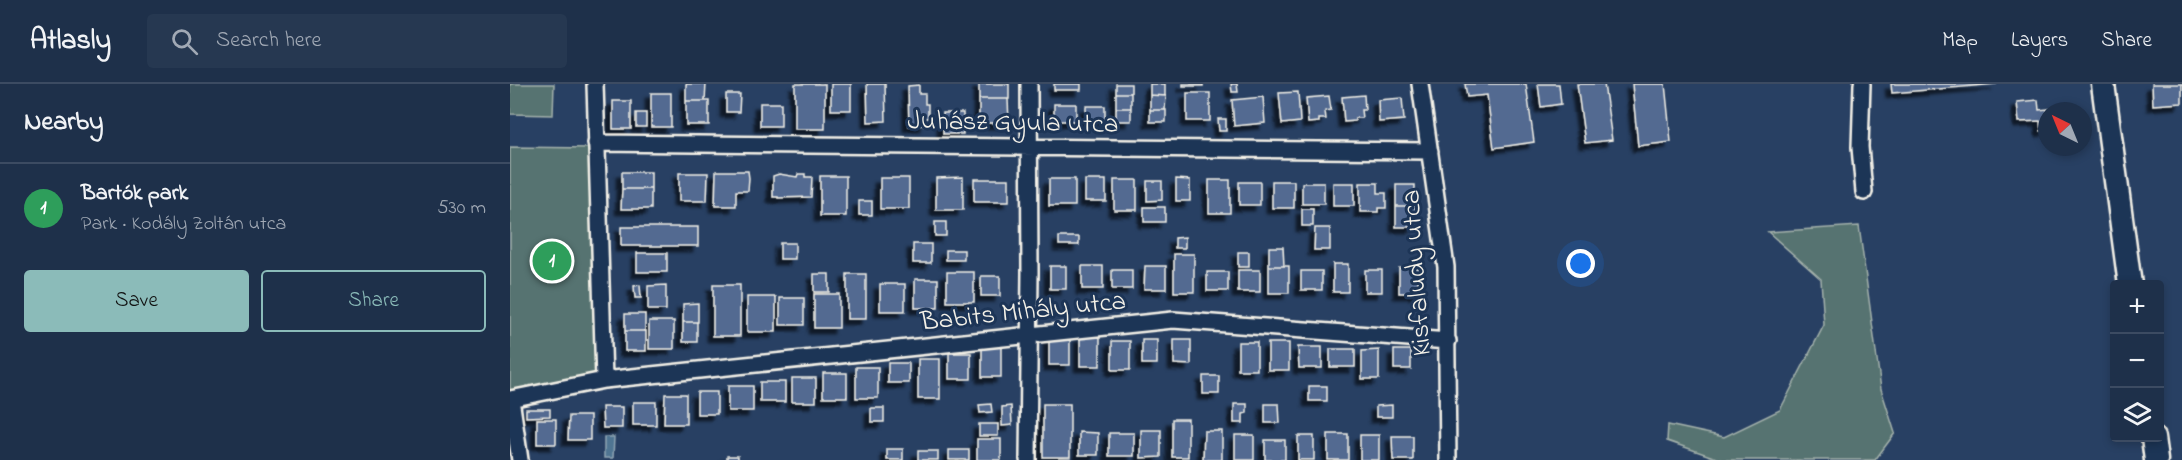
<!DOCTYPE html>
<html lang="en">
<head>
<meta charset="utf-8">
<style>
  body { margin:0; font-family:"Indie Flower",sans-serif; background:#263851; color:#f1f3f6 }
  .controls { position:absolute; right:18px; bottom:18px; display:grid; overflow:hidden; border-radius:6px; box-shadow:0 3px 9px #0003 }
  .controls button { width:54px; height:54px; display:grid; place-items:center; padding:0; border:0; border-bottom:2px solid #3c4b62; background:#1e304a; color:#f1f3f6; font:30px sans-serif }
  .compass { position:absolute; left:1528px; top:18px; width:54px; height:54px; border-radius:50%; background:#1e304a; box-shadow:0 3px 9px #0003; rotate:317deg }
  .you { position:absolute; left:1071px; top:180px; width:21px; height:21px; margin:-15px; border:4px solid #fff; border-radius:50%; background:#1a73e8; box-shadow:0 0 0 9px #1a73e833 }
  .badge { display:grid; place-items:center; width:39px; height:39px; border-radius:50%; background:#8bbbb9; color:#fff; font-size:20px; font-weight:700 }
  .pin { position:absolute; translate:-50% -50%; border:3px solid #fff; box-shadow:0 2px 6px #0006 }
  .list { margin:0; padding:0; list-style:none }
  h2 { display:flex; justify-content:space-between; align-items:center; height:78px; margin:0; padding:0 24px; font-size:26px }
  h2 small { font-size:20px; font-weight:400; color:#a1a9b5 }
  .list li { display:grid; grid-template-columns:39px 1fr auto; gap:18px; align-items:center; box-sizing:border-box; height:90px; padding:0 24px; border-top:2px solid #3c4b62 }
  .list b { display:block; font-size:22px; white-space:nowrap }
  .list p { margin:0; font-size:20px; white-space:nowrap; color:#a1a9b5 }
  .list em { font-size:20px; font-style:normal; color:#a1a9b5 }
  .actions { display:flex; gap:12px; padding:18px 24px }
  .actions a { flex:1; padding:14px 0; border:2px solid #8bbbb9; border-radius:6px; text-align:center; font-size:21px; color:#8bbbb9 }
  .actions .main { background:#8bbbb9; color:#111 }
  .icon { flex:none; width:33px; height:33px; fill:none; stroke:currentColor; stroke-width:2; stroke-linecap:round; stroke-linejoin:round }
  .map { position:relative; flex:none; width:1672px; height:376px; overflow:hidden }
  header { display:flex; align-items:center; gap:36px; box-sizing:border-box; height:84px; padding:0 30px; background:#1e304a; border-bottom:2px solid #3c4b62 }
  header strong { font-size:28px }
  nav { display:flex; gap:33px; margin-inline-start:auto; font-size:21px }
  .search { width:420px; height:54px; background:#263851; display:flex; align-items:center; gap:15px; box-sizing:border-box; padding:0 21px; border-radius:6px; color:#a1a9b5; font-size:22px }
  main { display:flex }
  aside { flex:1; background:#1e304a }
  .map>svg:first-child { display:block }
  .green { fill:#567371; stroke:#a5b2ac; stroke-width:1.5 }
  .water { fill:#4f7492; stroke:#91a6b4; stroke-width:1.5 }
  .building { fill:#536b91; stroke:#f4f1e8; stroke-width:1.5; filter:url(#shadow) }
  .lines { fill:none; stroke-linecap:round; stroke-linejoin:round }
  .minor-casing { stroke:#f4f1e8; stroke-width:20 }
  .secondary-casing { stroke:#f4f1e8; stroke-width:27 }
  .minor { stroke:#1d3557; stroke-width:15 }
  .secondary { stroke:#1d3557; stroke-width:22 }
  .labels { text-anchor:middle; stroke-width:6; stroke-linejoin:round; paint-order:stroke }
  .street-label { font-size:27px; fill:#f4f1e8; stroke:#1d3557 }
</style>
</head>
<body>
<header>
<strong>Atlasly</strong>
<div class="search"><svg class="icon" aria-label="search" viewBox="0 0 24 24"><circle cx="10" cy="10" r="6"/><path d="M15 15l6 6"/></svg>Search here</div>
<nav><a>Map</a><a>Layers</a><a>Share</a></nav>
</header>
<main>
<aside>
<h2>Nearby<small></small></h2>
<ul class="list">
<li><span class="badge" style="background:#2e9e5b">1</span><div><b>Bartók park</b><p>Park · Kodály Zoltán utca</p></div><em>530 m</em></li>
</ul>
<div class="actions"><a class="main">Save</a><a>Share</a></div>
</aside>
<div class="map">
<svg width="1672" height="376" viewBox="0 0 1672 376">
  <defs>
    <filter id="shadow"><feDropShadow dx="-5.5" dy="5.5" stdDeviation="1.5" flood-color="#0009"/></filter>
  </defs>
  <rect width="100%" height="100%" fill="#284063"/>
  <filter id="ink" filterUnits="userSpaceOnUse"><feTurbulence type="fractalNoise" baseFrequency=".0167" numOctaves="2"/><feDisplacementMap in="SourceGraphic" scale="12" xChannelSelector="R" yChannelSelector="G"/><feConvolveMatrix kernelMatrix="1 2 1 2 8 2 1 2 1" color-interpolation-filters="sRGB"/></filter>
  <g filter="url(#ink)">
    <path class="green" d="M0 0H44L43 31 0 30Z
      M0 63 81 64 88 290 0 307Z
      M1349 142 1371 305 1385 349 1365 376H1212L1157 357 1158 341 1214 353 1270 326 1314 241 1311 195 1258 148Z"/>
    <path class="water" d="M94 353H104L103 374H94Z"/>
    <path class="building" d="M176 0H196L195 17H176Z
      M285 0H315V45H285Z
      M321 0H341V26H321Z
      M357 0H375L376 37 358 38Z
      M469 0H499V15H469Z
      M544 0H571V6H544Z
      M606 0H621V9H606Z
      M640 0H655V12L640 11Z
      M673 0H693V2H673Z
      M721 0H727L728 8H722Z
      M955 0H1016L1024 58 984 64 977 11 957 13Z
      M1028 0H1049L1051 20 1031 23Z
      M1067 0H1094L1102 56 1075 59Z
      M1122 0H1155L1161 58 1128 62Z
      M1381 0H1487L1382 9Z
      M1642 0H1672V19L1643 21Z
      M409 1V10H415V20H418V34H415V41L399 42 398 2Z
      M788 8 790 38 772 40 769 9Z
      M141 9H161V43H141Z
      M606 9H621V24H606Z
      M677 9H700V37H677Z
      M216 10H230L229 28H216Z
      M640 11 656 12 655 26H640Z
      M854 11 855 26H851L852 34H845V37L834 38 832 13Z
      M819 12 821 26 815 27 816 35H809V38L798 39 796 14Z
      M753 13 755 39 724 42 722 16Z
      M892 14 894 36 869 38 868 16Z
      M469 15H498L499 39H469Z
      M1528 16 1529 26 1567 22 1568 27H1537V46L1531 47 1530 37 1509 38 1507 18Z
      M103 17H121V45H103Z
      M176 17H199V41H176Z
      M250 19H271V42H250Z
      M544 20H566V37H544Z
      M576 22H595V35L576 36Z
      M606 24H621V37H606Z
      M640 26H656V38H640Z
      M126 29H136V43H126Z
      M433 29H453V50H433Z
      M708 35H716V47H709Z
      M206 87H238L239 94 238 107H226V122H205Z
      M112 88H141V105H112Z
      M169 89H198L197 117H169Z
      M269 90 287 93 288 90H295V93H302L301 113 268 114V113H263V92Z
      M310 92H336V132H310Z
      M453 93V126H426V94Z
      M370 94H399V125H370Z
      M464 95H499V118H464Z
      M539 95H565V122H539Z
      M666 95 680 96V117H666Z
      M575 96H596V117H575Z
      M604 96H627V126H604Z
      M699 96H720V129H699Z
      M637 97H652V116L637 117Z
      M762 97H784V124H762Z
      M729 98H750V121H729Z
      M792 99H814V120H792Z
      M823 99H844V122H823Z
      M850 99H868V109H876V124H868V128H850Z
      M886 101H905V122H886Z
      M112 105H141V125H111Z
      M349 117H362V131H349Z
      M886 122H905V143H886Z
      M634 123H655V138H634Z
      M792 125H803V142H792Z
      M425 138H436V152H425Z
      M111 143H188V162H111Z
      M805 144H820V166H804Z
      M549 153H569V161H549Z
      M675 153V164H665V154Z
      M270 159H285V175H270Z
      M403 160H421V179H403Z
      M759 163H773L774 182H759Z
      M436 166H454V176H436Z
      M728 168H739V183H728Z
      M127 169H157V188H127Z
      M664 170H684V208H664Z
      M823 180H838V208H823Z
      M540 182H556V205H540Z
      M572 182H593V205H572Z
      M635 182H656V205H634Z
      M759 182H779V209H759Z
      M889 184H908V209H889Z
      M602 186H622V205H602Z
      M728 186H750V208H728Z
      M855 186H872V208H855Z
      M791 187H812V206H791Z
      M437 188H464V218H437Z
      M697 188H718V207H697Z
      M304 190H319V208H304Z
      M337 190H356V235H337Z
      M471 192H490V212H471Z
      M405 195H428V224H405Z
      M370 200H395V227H370Z
      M130 201 131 214H125L124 202Z
      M156 201V226H138V202Z
      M203 201H230V252H203Z
      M304 210H329V244H304Z
      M237 213H266V248H237Z
      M270 214H294V241H270Z
      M188 219V238H173V220Z
      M115 230H135V247H115Z
      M139 237H164V265H139Z
      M173 238H187V258H173Z
      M115 247H136V267H115Z
      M570 253H590V282H570Z
      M539 254H560V281H539Z
      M632 256H647V280H632Z
      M664 256H681V281L664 280Z
      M602 257H620V286H602Z
      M728 258H747V286H728Z
      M758 259H779V286H758Z
      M472 263H491V293H472Z
      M788 263H812V284H789Z
      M820 265H845V283H820Z
      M869 266V295H852V267Z
      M884 266H901V285H884Z
      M439 269H461V295H439Z
      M408 275H430V315H408Z
      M378 279H399V299H378Z
      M346 283H368V314H346Z
      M313 289H337V313H313Z
      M693 292H709V310H693Z
      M282 294H306V318H282Z
      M250 298H275V318H250Z
      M218 302H243V327H218Z
      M799 302H817V317H799Z
      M187 308H207V330H187Z
      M155 310H176V340H154Z
      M123 318H146V341H123Z
      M481 320 482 328 470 329 469 321Z
      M533 320H560V373H533Z
      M724 320H737V329L733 330V339H724Z
      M755 320H769L770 339H755Z
      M882 321V333H866V322Z
      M501 322 502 341 492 342V323Z
      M92 323H112V344H93Z
      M361 324H374V338H361Z
      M16 325H40V332L16 333Z
      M59 332H80V356H58Z
      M27 335H46V360H27Z
      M662 335H678V373H662Z
      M469 340H488V352H469Z
      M631 346H651V373L631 374Z
      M694 347H712V376H693Z
      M569 348 588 349V371H569Z
      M599 349H624V372H599Z
      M818 350H838V376H818Z
      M725 351H744V376H725Z
      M850 351H869V376H850Z
      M788 352H804V376H788Z
      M882 352H903V376H883Z
      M467 355H491V376H467Z
      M755 356H775V376H755Z
      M377 365H393V376H377Z
      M439 366H459V376H439Z
      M408 367H428V376H408Z
      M217 372H228V376H217Z"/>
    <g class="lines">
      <defs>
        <path id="minor" d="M85 0 94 296
          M910 0 936 183 938 376
          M1352 0 1350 63 1354 108
          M86 59 920 67
          M0 315 94 296 663 236 938 257
          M1 315 10 376
          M518 376 520 188 519 0"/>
        <path id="secondary" d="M1593 0 1620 201
          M1643 354 1646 376"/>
      </defs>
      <use href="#minor" class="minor-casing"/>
      <use href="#secondary" class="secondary-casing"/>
      <use href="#minor" class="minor"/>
      <use href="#secondary" class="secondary"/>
    </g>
  </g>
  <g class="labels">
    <g class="street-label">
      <text transform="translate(503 37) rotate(1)" y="9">Juhász Gyula utca</text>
      <text transform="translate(905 189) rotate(-94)" y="9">Kisfaludy utca</text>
      <text transform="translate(513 226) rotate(-6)" y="9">Babits Mihály utca</text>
    </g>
  </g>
</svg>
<div class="controls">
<button>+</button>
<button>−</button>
<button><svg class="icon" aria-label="layers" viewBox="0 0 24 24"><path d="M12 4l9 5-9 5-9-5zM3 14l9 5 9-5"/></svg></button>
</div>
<svg class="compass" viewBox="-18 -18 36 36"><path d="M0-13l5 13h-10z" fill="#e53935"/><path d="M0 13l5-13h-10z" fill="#a1a9b5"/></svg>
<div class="you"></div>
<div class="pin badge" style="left:42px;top:177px;background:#2e9e5b">1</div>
</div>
</main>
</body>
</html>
